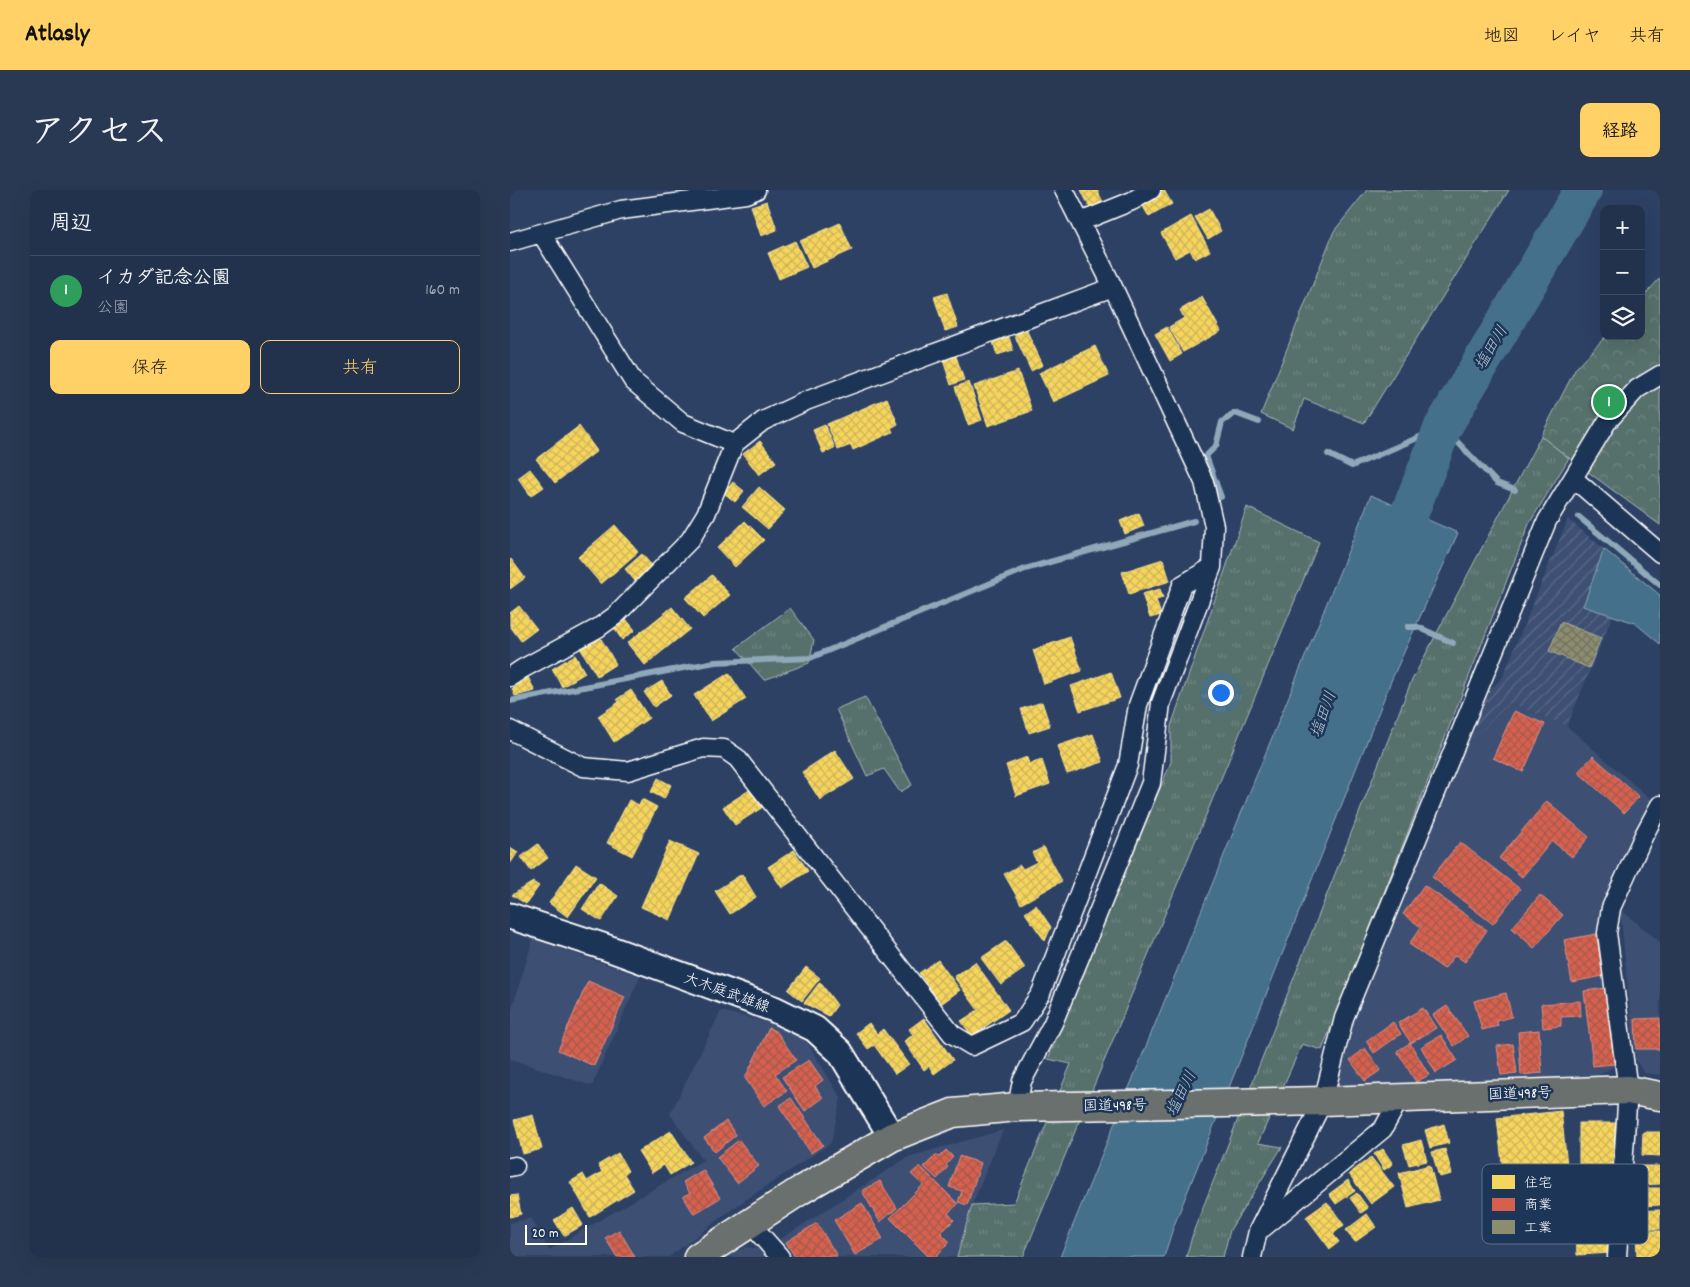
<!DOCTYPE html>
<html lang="ja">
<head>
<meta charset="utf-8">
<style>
  body { margin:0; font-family:Dekko,"Klee One",sans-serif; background:#2a3953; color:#f1f3f6 }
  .controls { position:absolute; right:15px; top:15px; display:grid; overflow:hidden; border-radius:10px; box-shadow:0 5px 20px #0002 }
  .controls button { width:45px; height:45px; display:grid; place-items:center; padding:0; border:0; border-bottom:1px solid #3f4c64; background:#22314c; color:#f1f3f6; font:25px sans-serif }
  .scale { position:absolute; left:15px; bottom:12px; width:62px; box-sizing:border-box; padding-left:5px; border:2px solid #fff; border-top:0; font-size:14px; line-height:18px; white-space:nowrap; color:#fff; -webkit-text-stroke:4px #1d3557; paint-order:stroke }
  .you { position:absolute; left:710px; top:502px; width:18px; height:18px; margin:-12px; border:4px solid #fff; border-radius:50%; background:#1a73e8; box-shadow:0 0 0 8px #1a73e833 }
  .badge { display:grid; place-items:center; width:32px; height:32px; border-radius:50%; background:#ffd166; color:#fff; font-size:16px; font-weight:700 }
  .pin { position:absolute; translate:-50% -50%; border:2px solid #fff; box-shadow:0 1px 5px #0006 }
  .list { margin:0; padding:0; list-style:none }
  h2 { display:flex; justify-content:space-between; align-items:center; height:65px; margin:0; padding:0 20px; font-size:21px }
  h2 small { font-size:16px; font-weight:400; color:#a2a9b5 }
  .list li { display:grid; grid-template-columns:32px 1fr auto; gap:15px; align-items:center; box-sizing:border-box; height:70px; padding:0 20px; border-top:1px solid #3f4c64 }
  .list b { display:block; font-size:19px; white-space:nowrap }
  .list p { margin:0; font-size:16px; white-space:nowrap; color:#a2a9b5 }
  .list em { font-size:16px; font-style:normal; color:#a2a9b5 }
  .actions { display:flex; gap:10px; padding:15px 20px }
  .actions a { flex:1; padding:11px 0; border:1px solid #ffd166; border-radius:10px; text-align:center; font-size:18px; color:#ffd166 }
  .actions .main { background:#ffd166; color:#111 }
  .icon { flex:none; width:28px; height:28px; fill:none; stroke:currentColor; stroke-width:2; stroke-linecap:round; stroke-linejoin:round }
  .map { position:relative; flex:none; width:1150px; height:1067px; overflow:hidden; border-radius:10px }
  header { display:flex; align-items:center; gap:30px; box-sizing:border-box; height:70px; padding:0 25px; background:#ffd166; color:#111 }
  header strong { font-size:24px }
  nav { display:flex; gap:28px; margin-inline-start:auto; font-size:18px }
  .intro { display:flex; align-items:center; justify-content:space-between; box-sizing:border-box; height:120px; padding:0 30px }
  h1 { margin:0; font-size:35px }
  .button { padding:12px 22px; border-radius:10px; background:#ffd166; color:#111; font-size:18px; font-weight:700 }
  main { display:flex; gap:30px; padding:0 30px }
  aside { flex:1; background:#22314c; border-radius:10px; box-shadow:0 5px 20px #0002 }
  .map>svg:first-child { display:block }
  .built { fill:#3d4f73 }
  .industrial { fill:url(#industrial-furrows) }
  .grass { fill:url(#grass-tufts); stroke:#abb8b6 }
  .park { fill:url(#park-crowns); stroke:#abb8b6 }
  .water { fill:#446f8b; stroke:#8fa9b9 }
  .homes { fill:url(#homes-cross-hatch); stroke:#f9e28d }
  .shops { fill:url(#shops-cross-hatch); stroke:#e29082 }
  .industry { fill:url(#industry-cross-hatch); stroke:#aeae9a }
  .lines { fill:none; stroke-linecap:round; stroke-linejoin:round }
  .stream { stroke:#8fa9b9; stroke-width:6 }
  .river { stroke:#446f8b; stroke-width:38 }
  .street-casing { stroke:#fff; stroke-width:21 }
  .secondary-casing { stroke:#fff; stroke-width:29 }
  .highway-casing { stroke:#fff; stroke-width:31 }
  .street { stroke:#1d3557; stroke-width:18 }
  .secondary { stroke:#1d3557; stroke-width:25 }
  .highway { stroke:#6b706d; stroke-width:28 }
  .labels { text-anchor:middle; stroke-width:5; stroke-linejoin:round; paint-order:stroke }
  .street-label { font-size:15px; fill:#fff; stroke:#1d3557 }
  .water-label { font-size:16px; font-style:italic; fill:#b4c5d1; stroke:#1d3557 }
  .key { fill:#1d3557; stroke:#617289; stroke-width:1 }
  .key-label { font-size:14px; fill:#fff }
</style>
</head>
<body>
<header>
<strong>Atlasly</strong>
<nav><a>地図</a><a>レイヤ</a><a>共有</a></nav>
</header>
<div class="intro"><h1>アクセス</h1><a class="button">経路</a></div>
<main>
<aside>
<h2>周辺<small></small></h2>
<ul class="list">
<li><span class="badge" style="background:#2e9e5b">1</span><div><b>イカダ記念公園</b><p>公園</p></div><em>160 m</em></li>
</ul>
<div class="actions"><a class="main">保存</a><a>共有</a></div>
</aside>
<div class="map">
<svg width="1150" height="1067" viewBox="0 0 1150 1067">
  <defs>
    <pattern id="industrial-furrows" width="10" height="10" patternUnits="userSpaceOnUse" patternTransform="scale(1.25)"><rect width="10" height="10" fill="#3d4f73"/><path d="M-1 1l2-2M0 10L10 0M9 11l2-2" fill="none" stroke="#5a6988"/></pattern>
    <pattern id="grass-tufts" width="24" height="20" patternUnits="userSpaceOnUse" patternTransform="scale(1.25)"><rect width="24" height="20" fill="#57706c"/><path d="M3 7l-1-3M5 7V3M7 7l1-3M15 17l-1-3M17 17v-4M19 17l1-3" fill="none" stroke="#708582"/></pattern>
    <pattern id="park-crowns" width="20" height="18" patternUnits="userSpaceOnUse" patternTransform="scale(1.25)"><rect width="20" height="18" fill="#57706c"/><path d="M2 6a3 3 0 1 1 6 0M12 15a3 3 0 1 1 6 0" fill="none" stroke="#708582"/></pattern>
    <pattern id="homes-cross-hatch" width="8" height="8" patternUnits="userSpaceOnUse" patternTransform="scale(1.25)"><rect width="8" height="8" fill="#f6d55c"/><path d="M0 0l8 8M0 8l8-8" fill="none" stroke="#ccb358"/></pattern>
    <pattern id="shops-cross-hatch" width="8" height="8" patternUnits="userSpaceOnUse" patternTransform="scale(1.25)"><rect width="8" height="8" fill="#d6604d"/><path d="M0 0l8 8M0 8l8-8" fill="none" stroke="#a6594d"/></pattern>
    <pattern id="industry-cross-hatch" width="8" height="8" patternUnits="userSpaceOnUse" patternTransform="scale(1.25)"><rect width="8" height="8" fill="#8c8c6e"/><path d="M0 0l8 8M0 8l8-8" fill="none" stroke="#727260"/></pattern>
  </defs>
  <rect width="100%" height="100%" fill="#2d4165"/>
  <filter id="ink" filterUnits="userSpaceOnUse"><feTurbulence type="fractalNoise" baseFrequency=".02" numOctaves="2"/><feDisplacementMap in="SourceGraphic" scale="10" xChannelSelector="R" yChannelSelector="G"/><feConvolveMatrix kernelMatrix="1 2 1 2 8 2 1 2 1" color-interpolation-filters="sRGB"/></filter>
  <g filter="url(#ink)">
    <path class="built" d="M1000 513 1057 536 1145 613 1107 677 1091 738 1105 876 1079 890 824 897 836 838 950 561Z
      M1110 719 1150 752V885L1134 883 1125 869Z
      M23 749 130 786 82 896 0 869V825Z
      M211 821 264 834 297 852 331 908 321 953 225 1017 159 1067H0V1033L21 1028 39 1060 193 970 160 924Z
      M493 940 462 1015 447 1067H216L235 1057 255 1059 398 967Z"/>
    <path class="industrial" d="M1058 329 1094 359 1073 416 1103 425 1057 536 1000 513 950 561 975 504 992 488Z"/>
    <path class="grass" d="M857 0H999L854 233 794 209 783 239 751 224 824 41Z
      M1031 246 1059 268 1019 334 812 860 792 854 748 953 772 957 720 1040 713 1067H676L684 1040 901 492Z
      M737 317 809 352 513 1067H447L462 1015 504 1013 561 874 538 869 661 572V536Z
      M280 418 304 450 299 473 254 490 226 458Z
      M355 507 402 595 390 602 374 579 357 586 326 519Z"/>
    <path class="park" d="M1150 88V335L1059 268 1031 246 1066 178 1096 146H1131V109Z"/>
    <path class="water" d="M861 305 948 343 881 491 663 1038 654 1067H550Z
      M1094 359 1150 405V454L1125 433 1073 416Z"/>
    <path class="homes" d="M571 0H587L593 12 580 18Z
      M649 0H654L662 14 639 27 630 11Z
      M257 11 267 40 251 46 241 16Z
      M699 19 711 41 698 49 685 27Z
      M681 26 700 61 685 69 680 60 665 68 651 43Z
      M330 33 342 60 302 78 290 51Z
      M285 51 297 77 269 89 258 63Z
      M437 103 448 137 435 141 424 107Z
      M692 107 711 141 673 162 659 137 674 128 670 120Z
      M657 137 672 164 660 171 645 144Z
      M516 139 533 175 521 181 504 144Z
      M499 147 503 160 487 165 483 152Z
      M585 156 599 186 543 212 529 183Z
      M446 166 454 190 441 195 433 170Z
      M508 181 522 221 478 236 464 196Z
      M459 192 472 230 458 235 445 197Z
      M377 208 388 234 381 238 383 242 343 260 341 255 328 260 317 234Z
      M315 235 325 258 313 263 303 240Z
      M69 236 87 261 45 293 26 269Z
      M250 251 266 272 249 285 233 264Z
      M20 279 34 297 21 306 8 288Z
      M223 292 234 301 225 312 214 303Z
      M249 297 275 320 258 339 232 317Z
      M629 323 634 336 615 344 610 331Z
      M235 331 254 350 225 377 207 358Z
      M105 335 128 362 91 394 68 367Z
      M132 364 142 376 125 391 115 379Z
      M1 369 15 388 0 399V370Z
      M653 369 660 391 619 404 612 382Z
      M202 385 220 405 193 428 175 408Z
      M650 399 653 408 646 410 651 425 640 428 632 404Z
      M9 416 27 439 11 451 0 436V423Z
      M162 417 180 439 135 475 117 453Z
      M116 429 125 440 112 450 104 438Z
      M90 447 106 474 87 486 70 458Z
      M560 447 572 481 534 494 523 460Z
      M65 465 75 483 52 497 42 479Z
      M601 482 610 508 570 521 561 496Z
      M219 483 236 509 201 531 184 505Z
      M18 487 25 501 5 506 2 499Z
      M152 491 161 505 144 517 134 502Z
      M121 500 139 528 104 552 88 526 109 512 107 509Z
      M532 512 540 536 519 543 511 519Z
      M583 544 593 572 557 584 547 556Z
      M325 560 344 589 310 610 292 582Z
      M517 567 519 574 532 570 540 594 506 606 496 575Z
      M148 588 161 595 154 609 141 602Z
      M241 599 253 617 225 635 213 617Z
      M132 609 147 617 122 666 97 653 119 610 129 615Z
      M160 651 189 664 160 730 131 717Z
      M28 654 38 668 21 681 11 667Z
      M0 657 8 662 0 674Z
      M534 657 552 691 511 714 494 684 510 675 513 679 527 672 522 663Z
      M284 660 298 681 272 698 258 677Z
      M66 674 86 687 58 727 39 713Z
      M232 684 246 707 220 724 205 701Z
      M23 692 29 696 16 714 2 705Z
      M89 693 108 706 91 731 72 719Z
      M526 715 541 737 535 751 515 723Z
      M496 751 515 778 491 795 471 768Z
      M428 770 450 800 431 814 409 783Z
      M465 772 499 820 462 846 451 831 468 820 444 787Z
      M296 777 310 788 292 811 278 800Z
      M310 792 327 815 319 826 294 813Z
      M414 828 443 870 424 884 419 876 414 880 394 851 403 845 399 839Z
      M359 833 367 844 373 839 399 874 385 884 364 855 358 859 346 843Z
      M1051 921 1057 975 993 982 987 928Z
      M23 925 32 959 13 964 4 930Z
      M1069 933H1106V979L1069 980Z
      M934 934 939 953 920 958 915 940Z
      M161 941 181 972 160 985 154 975 142 983 128 961Z
      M1133 942H1150V966L1132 965Z
      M911 950 917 971 899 975 893 955Z
      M873 959 883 974 874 980 864 964Z
      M935 959 942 984 929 987 922 962Z
      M108 963 118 981 114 984 124 1000 80 1027 60 992 73 984 77 991 92 982 88 975Z
      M861 967 884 997 861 1014 839 984Z
      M920 975 929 1010 898 1018 889 983Z
      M1124 976H1150V994L1125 995Z
      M838 990 845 1001 826 1014 819 1004Z
      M1132 998H1150V1015L1132 1016Z
      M847 1003 858 1018 851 1023 840 1008Z
      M7 1005 11 1024 0 1027V1006Z
      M817 1012 834 1035 823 1044 829 1052 820 1059 796 1027Z
      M63 1018 73 1035 54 1046 44 1030Z
      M1150 1020V1039H1121L1120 1021Z
      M857 1024 866 1037 845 1052 836 1040Z
      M1100 1037 1101 1063 1067 1065 1066 1039Z
      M1126 1041H1150V1067H1127Z"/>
    <path class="shops" d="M1004 521 1035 534 1013 582 983 568Z
      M1083 566 1129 607 1114 623 1068 582Z
      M1037 611 1079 647 1062 667 1042 651 1012 687 989 668Z
      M950 652 1010 699 983 734 922 687Z
      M914 695 977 740 955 772 945 765 934 779 899 754 911 737 893 724Z
      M1030 705 1053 725 1024 758 1002 738Z
      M1086 744 1093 786 1062 792 1054 750Z
      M78 791 115 807 84 876 48 860Z
      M1096 798 1104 874 1083 876 1074 801Z
      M996 803 1002 827 987 831 988 836 972 840 964 811Z
      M1070 811 1071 826 1051 827V836L1033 838 1031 814Z
      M937 816 958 846 944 856 923 825Z
      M913 818 926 838 901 853 888 833Z
      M1150 828V859H1126L1125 829Z
      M883 832 891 844 864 863 856 851Z
      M259 838 267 842 286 870 265 884 277 901 254 916 235 888Z
      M1029 840 1032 883 1011 885 1008 842Z
      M931 845 947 870 926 883 911 857Z
      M900 853 919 885 906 892 887 861Z
      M1003 854 1007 883 991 885 987 856Z
      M855 858 871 880 855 891 840 870Z
      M299 870 313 890 305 896 313 908 295 921 272 887Z
      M281 908 313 955 301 963 269 916Z
      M216 931 226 945 205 962 194 948Z
      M229 950 249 976 227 993 207 967Z
      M436 960 443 967 436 975 438 977 427 989 414 977 426 965 429 967Z
      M449 966 471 973 457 1015 448 1012 452 1001 439 997Z
      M410 976 448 1014 438 1023 444 1030 431 1043 440 1052 425 1067H419L380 1028 413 995 401 984Z
      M193 980 210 1008 184 1024 173 1006 180 1003 173 992Z
      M370 991 387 1018 370 1032 352 1001Z
      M352 1013 373 1049 345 1065 324 1030Z
      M307 1033 327 1066 285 1067 276 1052Z
      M109 1040 125 1067H107L95 1048Z"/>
    <path class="industry" d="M1051 432 1091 448 1079 478 1039 461Z"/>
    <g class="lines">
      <path class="stream" d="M818 264 842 276 933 237 987 293 1005 300
        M711 307 696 266 706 256 712 232 725 223 749 232
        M1069 327 1150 395
        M898 437H908L943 453
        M0 511 205 472 300 468 515 379 684 331"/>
      <path class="river" d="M877 368 900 322 933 237 1073 0"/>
      <defs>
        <path id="street" d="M570 32 622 11 641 0
          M31 43 123 191 173 233 224 254
          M0 52 111 20 236 4 246 0
          M1064 289 1150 363
          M0 487 12 479 88 438 106 425 180 350 196 324 224 254 253 231 296 211 603 97
          M0 540 73 577 118 581 193 558 214 559 227 568 442 844 462 856 512 832 531 803 618 575 628 515 672 395 702 377
          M507 917 512 891 543 833 641 593 651 513 702 377 704 336 694 292 603 97 554 0
          M0 977 5 976
          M240 1033 270 1067
          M753 1038 873 939 890 908
          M742 1067 748 1041 813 911 834 828 1037 331 1097 232 1127 199 1150 185
          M1107 1067 1118 900 1097 743 1101 718 1134 645 1150 615"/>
        <path id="secondary" d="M0 726 95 757 264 819 305 839 330 862 382 947"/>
        <path id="highway" d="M188 1067 291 1000 382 947 443 923 507 917 813 911 1118 900 1150 906"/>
      </defs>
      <use href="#street" class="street-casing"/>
      <use href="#secondary" class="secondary-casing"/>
      <use href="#highway" class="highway-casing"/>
      <use href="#street" class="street"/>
      <use href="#secondary" class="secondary"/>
      <use href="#highway" class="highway"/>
    </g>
  </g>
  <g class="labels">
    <g class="street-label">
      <text transform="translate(217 802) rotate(20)" y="5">大木庭武雄線</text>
      <text transform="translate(1010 903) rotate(-2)" y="5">国道498号</text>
      <text transform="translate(605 915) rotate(-1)" y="5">国道498号</text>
    </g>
    <g class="water-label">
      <text transform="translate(980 157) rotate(-59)" y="6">塩田川</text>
      <text transform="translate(812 524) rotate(-70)" y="6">塩田川</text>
      <text transform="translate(670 903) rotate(-64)" y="6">塩田川</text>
    </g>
  </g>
  <rect x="972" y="974" width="166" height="80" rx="8" class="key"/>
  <rect x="982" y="985" width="23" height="14" fill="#f6d55c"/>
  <rect x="982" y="1008" width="23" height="13" fill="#d6604d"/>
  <rect x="982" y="1030" width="23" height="14" fill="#8c8c6e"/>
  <g class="key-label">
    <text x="1014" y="997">住宅</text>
    <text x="1014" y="1019">商業</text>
    <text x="1014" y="1042">工業</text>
  </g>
</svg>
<div class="controls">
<button>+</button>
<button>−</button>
<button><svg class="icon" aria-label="layers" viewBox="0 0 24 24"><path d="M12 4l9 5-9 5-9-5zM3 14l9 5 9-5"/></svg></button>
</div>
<div class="scale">20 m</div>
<div class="you"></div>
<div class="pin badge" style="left:1099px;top:212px;background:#2e9e5b">1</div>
</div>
</main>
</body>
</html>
